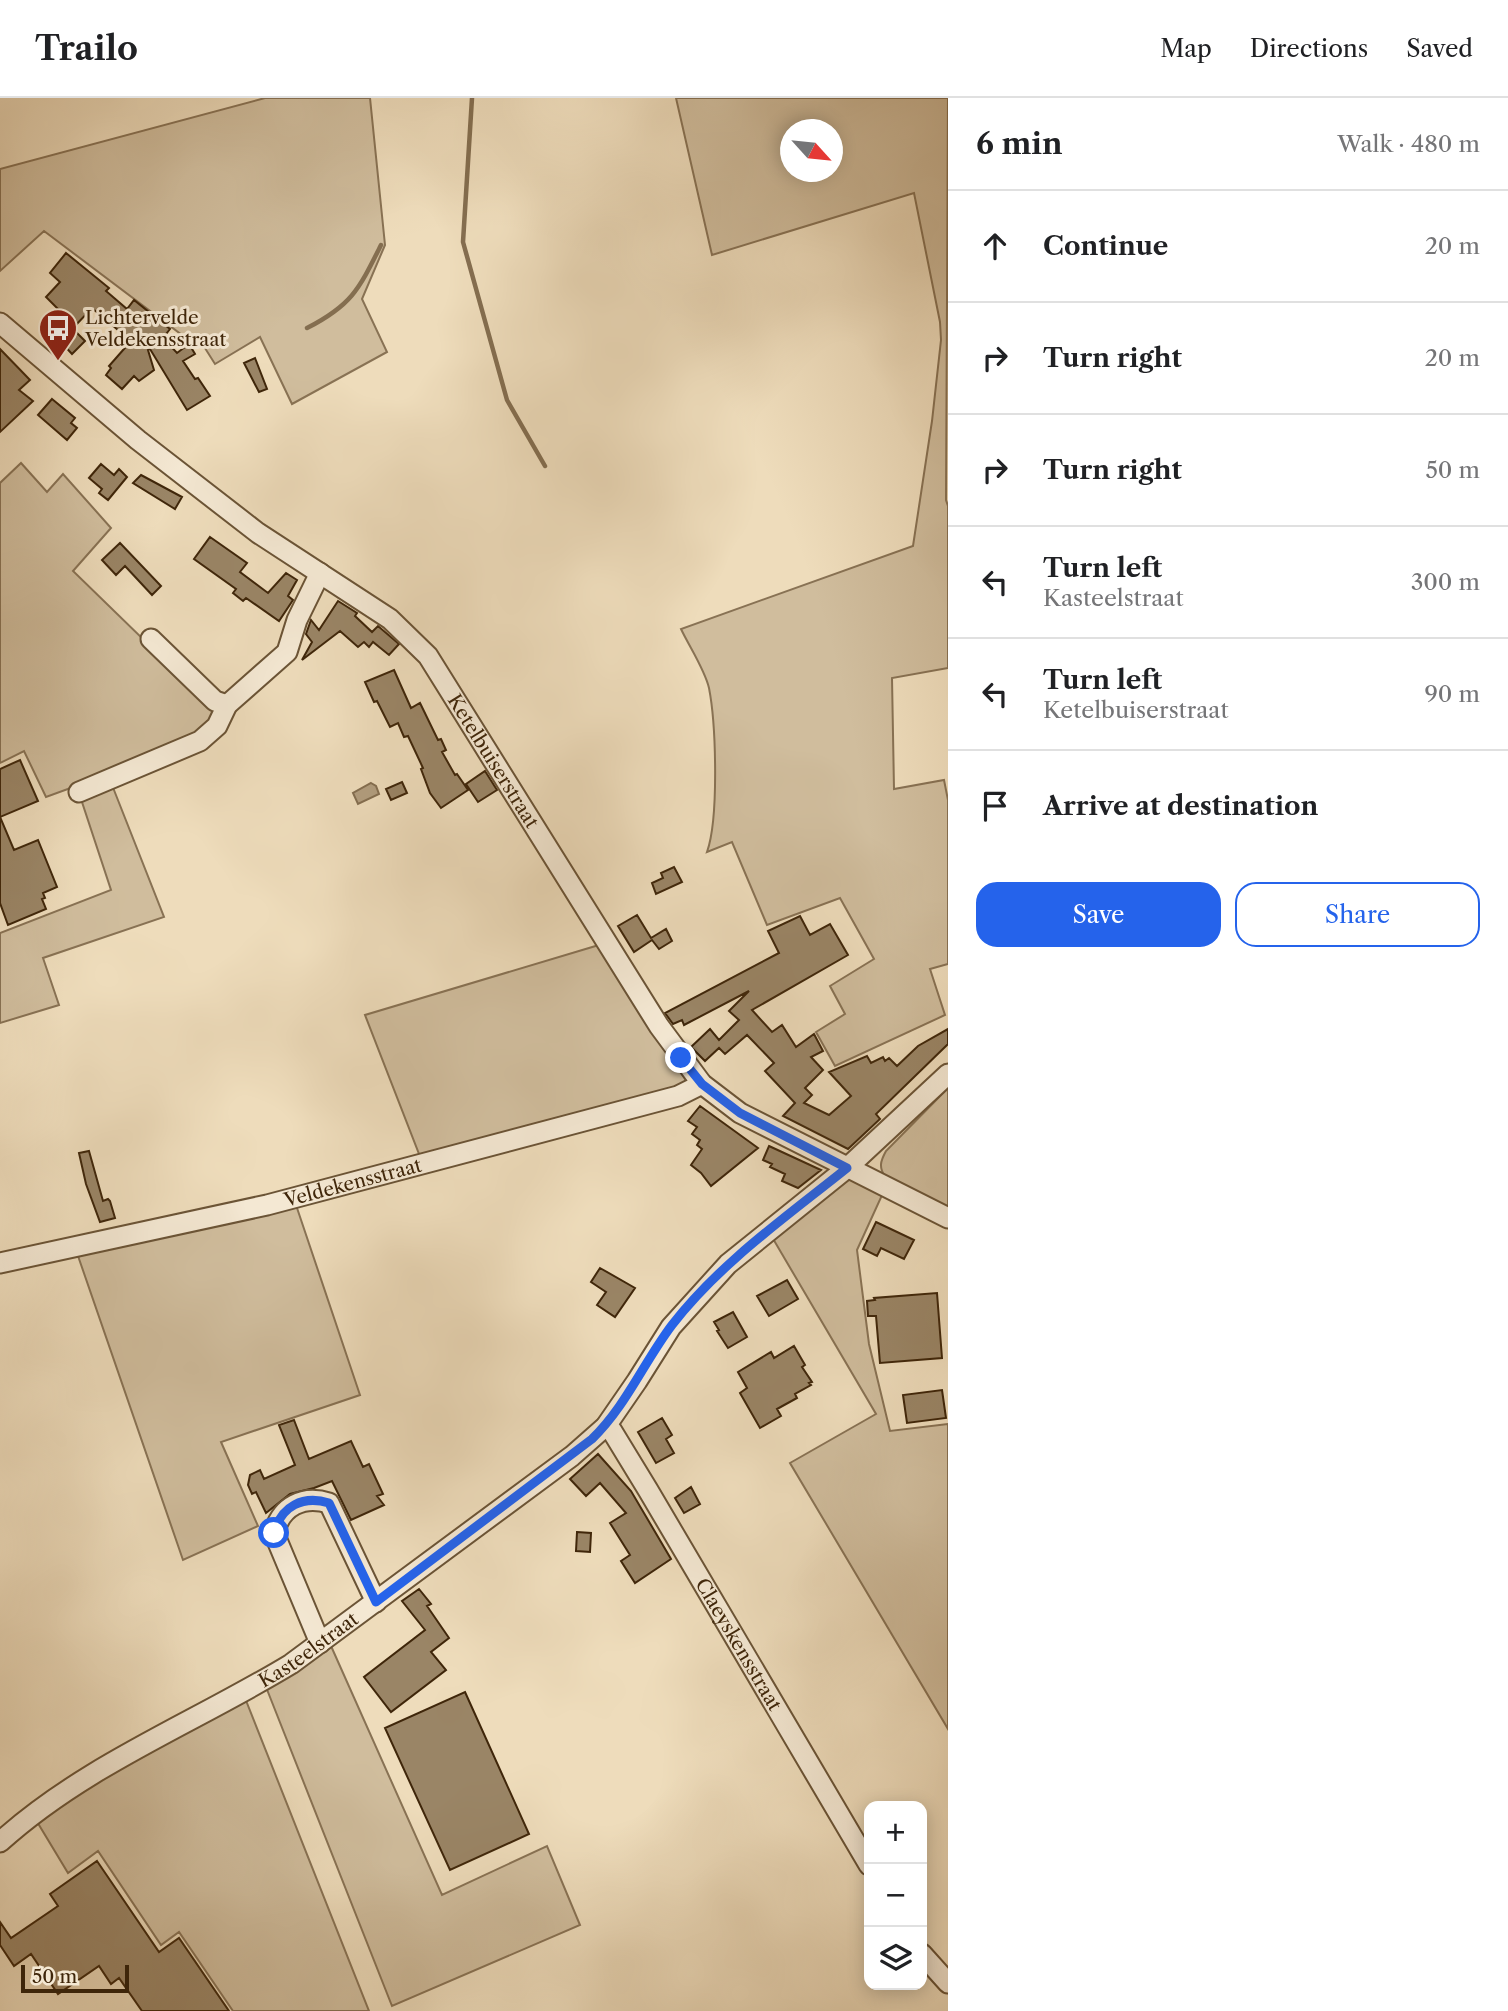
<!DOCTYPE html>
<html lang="en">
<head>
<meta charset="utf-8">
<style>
  body { margin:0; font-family:"Libre Caslon Text",serif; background:#f6f6f6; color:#202124 }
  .controls { position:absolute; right:21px; bottom:21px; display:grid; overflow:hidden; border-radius:14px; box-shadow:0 4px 18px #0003 }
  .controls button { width:63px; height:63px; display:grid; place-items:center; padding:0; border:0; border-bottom:2px solid #e0e0e0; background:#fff; color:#202124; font:35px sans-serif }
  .compass { position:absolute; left:780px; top:21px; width:63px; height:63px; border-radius:50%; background:#fff; box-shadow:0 4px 18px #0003; rotate:117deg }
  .scale { position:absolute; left:21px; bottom:18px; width:108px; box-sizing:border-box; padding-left:7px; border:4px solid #3f260a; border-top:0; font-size:19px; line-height:24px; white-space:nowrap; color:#3f260a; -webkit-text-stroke:5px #f4e8d3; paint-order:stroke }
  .stop { position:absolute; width:21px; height:21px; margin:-16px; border:5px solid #2563eb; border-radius:50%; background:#fff }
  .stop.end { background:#2563eb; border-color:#fff; box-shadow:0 2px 7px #0008 }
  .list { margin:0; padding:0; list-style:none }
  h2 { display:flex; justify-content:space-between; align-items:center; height:91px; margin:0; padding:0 28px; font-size:30px }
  h2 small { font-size:23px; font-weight:400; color:#757577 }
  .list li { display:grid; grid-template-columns:46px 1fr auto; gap:21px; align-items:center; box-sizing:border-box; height:112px; padding:0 28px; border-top:2px solid #e0e0e0 }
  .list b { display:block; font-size:26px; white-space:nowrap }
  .list p { margin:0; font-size:23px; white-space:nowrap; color:#757577 }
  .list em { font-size:23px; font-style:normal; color:#757577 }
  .actions { display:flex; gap:14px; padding:21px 28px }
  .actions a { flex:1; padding:16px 0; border:2px solid #2563eb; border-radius:21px; text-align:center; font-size:24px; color:#2563eb }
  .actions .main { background:#2563eb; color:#fff }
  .icon { flex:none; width:38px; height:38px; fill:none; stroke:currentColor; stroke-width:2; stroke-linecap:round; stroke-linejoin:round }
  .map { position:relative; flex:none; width:948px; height:1913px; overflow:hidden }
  header { display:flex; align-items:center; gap:42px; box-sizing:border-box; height:98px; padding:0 35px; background:#fff; border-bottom:2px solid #e0e0e0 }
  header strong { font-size:33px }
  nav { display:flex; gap:38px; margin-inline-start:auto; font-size:24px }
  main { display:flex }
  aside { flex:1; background:#fff }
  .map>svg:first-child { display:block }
  .green { fill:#d0bd9d; stroke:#887254; stroke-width:2; fill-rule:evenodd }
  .water { fill:#b29e7f; stroke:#846e50; stroke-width:2 }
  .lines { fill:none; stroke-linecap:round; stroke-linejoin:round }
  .stream { stroke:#846e50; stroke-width:4.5 }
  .building { fill:#9a8566; stroke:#3f260a; stroke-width:2 }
  .minor-casing { stroke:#6b5436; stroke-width:23 }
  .minor { stroke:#f4e8d3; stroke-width:19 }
  .route { stroke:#2563eb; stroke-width:9 }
  .labels { text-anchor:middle; stroke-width:6; stroke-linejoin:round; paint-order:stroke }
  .poi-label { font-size:19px; fill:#3f260a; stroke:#f4e8d3; text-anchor:start }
  .street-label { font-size:19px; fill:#3f260a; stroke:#f4e8d3 }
</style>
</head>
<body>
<header>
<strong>Trailo</strong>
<nav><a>Map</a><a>Directions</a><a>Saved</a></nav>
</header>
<main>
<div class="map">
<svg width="948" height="1913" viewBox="0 0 948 1913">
  <rect width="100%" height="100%" fill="#eedcbb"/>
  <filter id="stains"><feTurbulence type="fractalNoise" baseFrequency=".00286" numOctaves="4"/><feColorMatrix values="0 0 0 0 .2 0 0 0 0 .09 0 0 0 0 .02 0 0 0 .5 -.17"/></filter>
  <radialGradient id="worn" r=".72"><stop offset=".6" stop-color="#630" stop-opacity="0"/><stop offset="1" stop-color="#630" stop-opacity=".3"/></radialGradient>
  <path class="green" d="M265 0H370L385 147 362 201 387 254 292 306 260 239 215 266 198 239 190 243 44 133 0 173V71Z
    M676 0H948L946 402 948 408V570L892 580 894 691 944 682 948 702V866L930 871 945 917 835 968 816 934 845 916 830 888 874 861 840 800 767 827 732 744 707 754C719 720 716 626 709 590 705 572 689 548 681 531L913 448 932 323 941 242 940 224 914 95 712 157ZM790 32H832V74H790Z
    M21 365 47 394 63 376 111 430 73 473 219 615 205 633 139 665 46 699 24 653 0 665V385Z
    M112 687 164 819 43 860 59 907 0 925V835L111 792 81 701Z
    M599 847 687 984 679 991 421 1061 365 917Z
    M948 990V1111L885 1079C879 1069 880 1064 886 1053Z
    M848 1077 883 1095 857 1152 869 1246 890 1333 948 1326V1631L790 1365 876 1316 772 1139Z
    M296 1107 360 1297 221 1344 258 1428 183 1462 77 1155Z
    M331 1548 442 1797 547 1748 580 1827 392 1908 266 1589Z
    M245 1600 369 1913H233L179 1834 161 1847 98 1753 68 1775 36 1722 123 1663Z"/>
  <path class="water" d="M371 685 376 688 379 696 358 706 353 695Z"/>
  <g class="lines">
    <path class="stream" d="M472 0 463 144 507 302 545 368
      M307 230C352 207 359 191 381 147"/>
  </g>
  <path class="building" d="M66 155 109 190 106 193 127 211 134 202 170 231 163 240 177 255 189 246 195 256 183 263 195 281 198 280 210 298 187 312 150 251 148 252 154 272 139 283 134 278 122 291 106 277 111 270 109 268 131 243 92 210 73 230 62 219 64 217 46 199 60 184 50 175Z
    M73 231 85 243 72 256 60 243Z
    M0 251 30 282 19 292 33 303 0 334Z
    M255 260 267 291 259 294 244 265Z
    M52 301 75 320 71 325 77 330 67 342 38 317Z
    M101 366 114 377 119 371 127 379 108 402 99 395 102 391 89 380Z
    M141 377 182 399 175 411 133 385Z
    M210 439 247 465 240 474 268 495 286 475 297 482 288 498 293 502 279 523 246 500 243 503 233 495 236 491 194 461Z
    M120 445 161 488 152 497 125 468 116 477 102 462Z
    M338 503 357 515 355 518 372 534 378 528 399 546 389 557 373 544 369 549 364 544 358 549 340 533 302 562 312 544 306 536 311 522 319 532Z
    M394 572 411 610 420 605 438 642 441 641 446 652 442 654 455 677 457 676 468 692 441 710 430 695 421 671 423 670 408 638 404 639 398 625 390 629 377 603 374 604 365 584Z
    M20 662 38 703 0 719V671Z
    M485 673 497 692 478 704 466 686Z
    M402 684 407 695 391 702 386 691Z
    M0 719 14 752 38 742 57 789 43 795 45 800 42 801 46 811 8 827 0 805Z
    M674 769 682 784 656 796 652 785 663 780 661 775Z
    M637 817 651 840 666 831 672 843 659 851 652 842 634 854 618 828Z
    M800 818 810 837 830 826 848 857 752 912 772 934 782 927 796 949 814 936 823 953 811 959 823 972 805 990 812 997 804 1005 829 1017 851 998 829 974 867 958 871 965 883 959 885 963 889 960 897 968 918 948 948 931V946L876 1016 880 1021 848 1051 783 1018 795 1005 765 973 774 965 747 937 725 956 719 950 705 963 691 949 710 931 719 942 739 922 729 913 749 893 684 927 682 922 673 926 665 915 779 855 768 833Z
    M700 1008 758 1050 711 1088 701 1075 691 1067 702 1051 697 1047 700 1042 692 1036 697 1029 688 1023Z
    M769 1048 821 1072 798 1090 782 1083 785 1076 770 1069 772 1066 763 1062Z
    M89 1053 103 1103 108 1101 110 1103 115 1120 100 1124 86 1086 79 1055Z
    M876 1124 914 1142 904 1161 881 1150 877 1158 863 1151Z
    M600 1170 635 1190 615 1219 597 1207 606 1194 591 1184Z
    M787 1182 798 1201 769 1218 757 1198Z
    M937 1195 942 1260 880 1265 876 1218H868L867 1203 875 1202 874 1200Z
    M733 1214 747 1239 728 1250 717 1233 719 1232 714 1224Z
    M794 1248 805 1267 802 1269 812 1284 809 1285 811 1287 795 1296 797 1300 777 1311 781 1318 760 1330 740 1295 747 1290 738 1274 771 1254 774 1260Z
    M942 1292 946 1320 907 1325 903 1297Z
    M662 1320 672 1337 666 1341 674 1355 656 1365 638 1334Z
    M294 1322 309 1361 351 1343 363 1369 369 1366 383 1396 377 1398 384 1407 351 1422 332 1383 314 1390 290 1396 266 1415 256 1394 252 1396 248 1387 250 1377 260 1372 264 1381 295 1367 279 1327Z
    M598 1356 631 1393 671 1461 635 1485 621 1463 630 1457 610 1425 626 1415 600 1385 586 1398 570 1381Z
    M691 1389 700 1406 684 1415 675 1400Z
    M577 1434 591 1435 590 1454 576 1453Z
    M419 1491 431 1506 427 1508 449 1540 431 1554 446 1572 391 1614 364 1579 425 1532 402 1503Z
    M465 1594 529 1736 450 1772 385 1630Z
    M97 1763 159 1854 179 1840 229 1913H142L119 1880 111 1886 99 1868 58 1896 31 1856 14 1868 0 1847V1824L11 1840 58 1808 50 1796Z"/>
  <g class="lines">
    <defs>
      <g id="minor">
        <path id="s1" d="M0 225 138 342 258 435 390 521 428 558 659 928 702 986 740 1015 948 1120"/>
        <path d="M151 541 215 603 227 607"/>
        <path d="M79 694 200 643 217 628 227 607 287 554 297 522 320 475"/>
        <path id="s2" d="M0 1165 267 1107 678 998 702 986"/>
        <path id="s3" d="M606 1328 612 1333 648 1392 869 1767"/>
        <path d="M320 1545 274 1435C281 1408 303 1397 329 1405L376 1504"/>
        <path id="s4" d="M0 1744C85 1667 194 1625 291 1566L572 1358 606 1328 637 1283 671 1229 728 1166 847 1070 948 976"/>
        <path d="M922 1856 948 1885"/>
      </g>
    </defs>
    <use href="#minor" class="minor-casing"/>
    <use href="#minor" class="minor"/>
  </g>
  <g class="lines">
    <path class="route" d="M274 1435C281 1408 303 1397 329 1405L376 1504 592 1341C626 1308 644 1264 672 1227 720 1165 786 1119 847 1070L740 1015 702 986 681 960"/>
  </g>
  <defs>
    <symbol id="bus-pin" viewBox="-11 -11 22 30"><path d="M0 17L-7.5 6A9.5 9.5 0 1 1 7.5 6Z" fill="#8f2418" stroke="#f4e8d3"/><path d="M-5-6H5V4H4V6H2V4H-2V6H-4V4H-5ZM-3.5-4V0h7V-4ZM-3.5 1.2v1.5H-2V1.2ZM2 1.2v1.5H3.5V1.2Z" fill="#fff"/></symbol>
  </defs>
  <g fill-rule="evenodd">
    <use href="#bus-pin" x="36" y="208" width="44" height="60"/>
  </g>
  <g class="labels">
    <g class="poi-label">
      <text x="85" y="226">Lichtervelde<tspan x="85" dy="22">Veldekensstraat</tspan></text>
    </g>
    <g class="street-label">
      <text dy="7" stroke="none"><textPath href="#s1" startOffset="667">Ketelbuiserstraat</textPath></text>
      <text dy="7" stroke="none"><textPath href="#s2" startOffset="362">Veldekensstraat</textPath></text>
      <text dy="7" stroke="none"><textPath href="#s3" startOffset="256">Claeyskensstraat</textPath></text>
      <text dy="7" stroke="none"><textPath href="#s4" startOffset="364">Kasteelstraat</textPath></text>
    </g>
  </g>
  <rect width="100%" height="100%" filter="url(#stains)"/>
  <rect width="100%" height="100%" fill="url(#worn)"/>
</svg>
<div class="controls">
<button>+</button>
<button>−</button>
<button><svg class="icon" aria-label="layers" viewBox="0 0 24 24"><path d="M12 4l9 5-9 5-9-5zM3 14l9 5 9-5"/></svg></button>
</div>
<svg class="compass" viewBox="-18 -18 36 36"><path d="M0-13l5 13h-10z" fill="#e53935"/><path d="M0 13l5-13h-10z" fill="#757577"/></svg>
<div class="scale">50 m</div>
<div class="stop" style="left:274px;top:1435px"></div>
<div class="stop end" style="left:681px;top:960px"></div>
</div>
<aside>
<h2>6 min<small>Walk · 480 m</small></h2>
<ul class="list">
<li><svg class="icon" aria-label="ahead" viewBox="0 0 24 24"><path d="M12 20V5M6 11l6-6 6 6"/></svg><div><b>Continue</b></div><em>20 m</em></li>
<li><svg class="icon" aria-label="right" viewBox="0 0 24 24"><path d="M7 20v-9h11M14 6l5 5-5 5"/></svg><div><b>Turn right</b></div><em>20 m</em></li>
<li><svg class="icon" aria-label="right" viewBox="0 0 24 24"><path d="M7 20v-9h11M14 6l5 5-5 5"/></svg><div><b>Turn right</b></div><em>50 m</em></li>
<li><svg class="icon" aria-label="left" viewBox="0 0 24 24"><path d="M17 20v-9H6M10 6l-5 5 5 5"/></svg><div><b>Turn left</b><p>Kasteelstraat</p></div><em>300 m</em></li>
<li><svg class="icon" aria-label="left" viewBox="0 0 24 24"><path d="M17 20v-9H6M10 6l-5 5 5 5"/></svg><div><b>Turn left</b><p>Ketelbuiserstraat</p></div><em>90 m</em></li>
<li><svg class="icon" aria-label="arrive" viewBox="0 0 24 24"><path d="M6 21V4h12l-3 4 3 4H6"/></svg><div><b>Arrive at destination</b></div></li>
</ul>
<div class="actions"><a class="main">Save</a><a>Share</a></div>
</aside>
</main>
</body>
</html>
